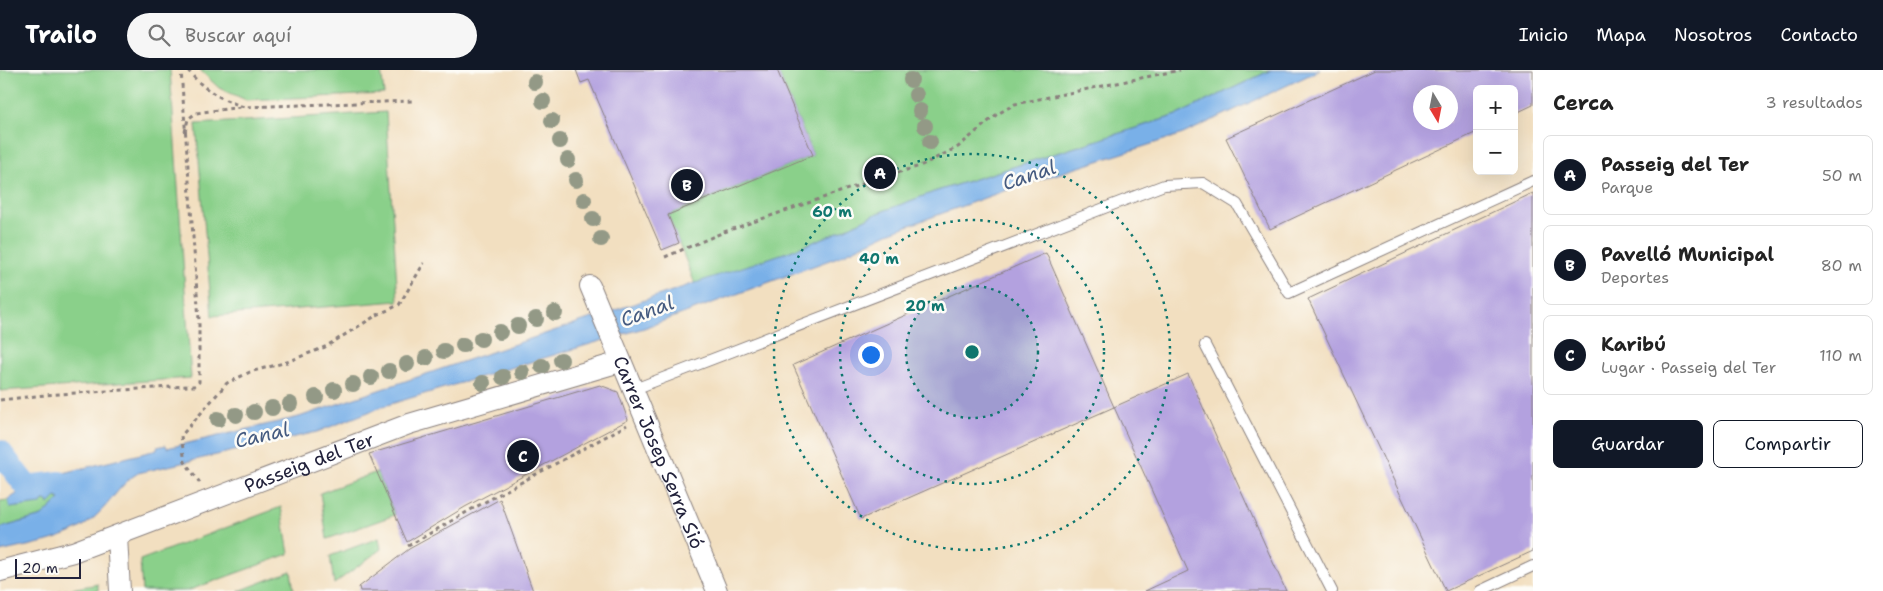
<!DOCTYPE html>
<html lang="es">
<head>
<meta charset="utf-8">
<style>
  body { margin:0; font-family:"Shantell Sans",sans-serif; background:#f6f6f6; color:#222 }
  .controls { position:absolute; right:15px; top:15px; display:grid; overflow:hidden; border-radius:8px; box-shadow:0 5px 20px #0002 }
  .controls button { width:45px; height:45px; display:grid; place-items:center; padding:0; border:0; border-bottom:1px solid #e0e0e0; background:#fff; color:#222; font:25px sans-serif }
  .compass { position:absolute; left:1413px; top:15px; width:45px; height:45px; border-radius:50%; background:#fff; box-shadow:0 5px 20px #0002; rotate:170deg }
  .scale { position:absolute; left:15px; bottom:12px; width:66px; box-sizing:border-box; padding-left:5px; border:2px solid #22223b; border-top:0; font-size:14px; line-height:18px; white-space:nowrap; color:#22223b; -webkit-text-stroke:4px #fdfcf7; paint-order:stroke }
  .you { position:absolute; left:870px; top:284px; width:18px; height:18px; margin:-12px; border:4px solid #fff; border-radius:50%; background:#1a73e8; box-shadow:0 0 0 8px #1a73e833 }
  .badge { display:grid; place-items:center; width:32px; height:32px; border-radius:50%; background:#111827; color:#fff; font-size:16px; font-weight:700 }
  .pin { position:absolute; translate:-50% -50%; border:2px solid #fff; box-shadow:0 1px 5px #0006 }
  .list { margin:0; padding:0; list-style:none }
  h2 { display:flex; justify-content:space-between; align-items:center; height:65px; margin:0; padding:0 20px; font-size:21px }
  h2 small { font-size:16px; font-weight:400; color:#767676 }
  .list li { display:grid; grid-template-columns:32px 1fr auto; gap:15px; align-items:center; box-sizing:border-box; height:80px; margin:0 10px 10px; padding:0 10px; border:1px solid #e0e0e0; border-radius:8px }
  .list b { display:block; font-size:19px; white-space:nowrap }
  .list p { margin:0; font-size:16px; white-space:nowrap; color:#767676 }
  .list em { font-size:16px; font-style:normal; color:#767676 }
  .actions { display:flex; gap:10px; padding:15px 20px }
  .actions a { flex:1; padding:11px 0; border:1px solid #111827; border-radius:8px; text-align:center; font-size:18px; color:#111827 }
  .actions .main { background:#111827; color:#fff }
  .icon { flex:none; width:28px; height:28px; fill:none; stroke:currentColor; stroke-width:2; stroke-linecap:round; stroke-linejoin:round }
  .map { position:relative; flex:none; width:1533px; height:521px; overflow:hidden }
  header { display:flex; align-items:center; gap:30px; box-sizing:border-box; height:70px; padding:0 25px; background:#111827; color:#fff }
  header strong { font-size:24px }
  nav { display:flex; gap:28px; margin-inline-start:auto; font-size:18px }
  .search { width:350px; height:45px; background:#f6f6f6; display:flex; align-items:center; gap:12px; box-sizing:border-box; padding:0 18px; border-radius:28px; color:#767676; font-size:19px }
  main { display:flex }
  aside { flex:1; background:#fff }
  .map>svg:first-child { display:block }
  .green { fill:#8ad08a; stroke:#567962 }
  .water { fill:#79b0e8; stroke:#4e6992 }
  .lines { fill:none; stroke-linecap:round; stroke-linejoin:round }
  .canal { stroke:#79b0e8; stroke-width:24 }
  .building { fill:#b3a1df; fill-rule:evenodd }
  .service-casing { stroke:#8a807e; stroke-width:12 }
  .minor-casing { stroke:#8a807e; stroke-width:22 }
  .path { stroke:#8a807e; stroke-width:3; stroke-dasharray:4 4; stroke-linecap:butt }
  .service { stroke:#fff; stroke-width:10 }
  .minor { stroke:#fff; stroke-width:20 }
  .tree { fill:#939986 }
  .ring { fill:none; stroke:#0f766e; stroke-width:2.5; stroke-dasharray:2.5 5 }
  .labels { text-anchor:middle; stroke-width:5; stroke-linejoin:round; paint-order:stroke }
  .street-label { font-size:19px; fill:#22223b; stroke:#fdfcf7 }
  .water-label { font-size:20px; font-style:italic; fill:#455b80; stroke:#fdfcf7 }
  .centre { fill:#0f766e; stroke:#fdfcf7; stroke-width:2.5 }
  .ring-label { font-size:15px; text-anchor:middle; font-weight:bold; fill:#0f766e; stroke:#fdfcf7; stroke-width:5; stroke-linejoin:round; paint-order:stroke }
</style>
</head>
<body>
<header>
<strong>Trailo</strong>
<div class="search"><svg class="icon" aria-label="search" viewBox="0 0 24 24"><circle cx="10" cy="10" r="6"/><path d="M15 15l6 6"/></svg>Buscar aquí</div>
<nav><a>Inicio</a><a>Mapa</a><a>Nosotros</a><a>Contacto</a></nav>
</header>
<main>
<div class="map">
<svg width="1533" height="521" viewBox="0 0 1533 521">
  <rect width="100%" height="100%" fill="#fdfcf7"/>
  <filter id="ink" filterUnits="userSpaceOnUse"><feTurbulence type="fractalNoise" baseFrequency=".02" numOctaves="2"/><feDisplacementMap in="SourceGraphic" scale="10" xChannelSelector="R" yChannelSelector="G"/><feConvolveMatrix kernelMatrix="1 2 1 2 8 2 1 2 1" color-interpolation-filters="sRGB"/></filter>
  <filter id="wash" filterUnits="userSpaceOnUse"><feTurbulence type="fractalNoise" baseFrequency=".0096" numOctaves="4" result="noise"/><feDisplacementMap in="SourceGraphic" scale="20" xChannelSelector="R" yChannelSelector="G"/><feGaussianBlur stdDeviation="1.12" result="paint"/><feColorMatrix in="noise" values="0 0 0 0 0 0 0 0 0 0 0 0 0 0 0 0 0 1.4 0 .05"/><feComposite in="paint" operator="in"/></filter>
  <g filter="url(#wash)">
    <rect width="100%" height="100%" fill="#f2dfc0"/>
    <path class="green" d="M0 0H170L191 308 0 321Z
      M200 0H381L384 24 246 30 219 18Z
      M777 0H1271L1177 45 934 122 878 143 843 160 796 179 695 214 668 145 813 85Z
      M386 42 398 231 212 246 196 54Z
      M377 402 395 445 327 469 320 423Z
      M55 427 60 429 42 446 0 458V431L8 430 10 438 43 431H48L49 434Z
      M281 437 289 484 187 521H142L140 490Z
      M379 468 381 479 334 514 330 486Z
      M291 501 294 521H239Z
      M98 514V521H60Z"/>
    <path class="water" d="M1271 0H1320L1183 64 1001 122 888 163 838 187 644 258 384 336 317 362 138 403C121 413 112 431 97 445 72 470 33 474 0 482V458L42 446 60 429 56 427 49 434 48 431H43L41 434 10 438 8 430 45 404 47 407 157 380V377L166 375 167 378 299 347 796 179 843 160 878 143 934 122 1177 45Z"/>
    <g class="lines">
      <path class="canal" d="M0 382 27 417 60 413"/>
    </g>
    <g id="blocks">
      <path class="building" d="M576 0H777L813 85 668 145 679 173 662 180 589 10 581 13Z
        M1375 0H1533V35L1514 44V19H1477V62L1270 159 1226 68ZM1420 22H1450V52H1420Z
        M1533 123V481L1446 521 1308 229Z
        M1046 183 1114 337 1188 304 1286 521H1145L1188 501 1114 337 861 449 793 295Z
        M600 315 618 322 628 350 465 437 407 472 369 384Z
        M500 429 533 521H360L359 517 409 479Z"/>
    </g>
  </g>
  <g filter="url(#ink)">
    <use href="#blocks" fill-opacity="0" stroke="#8a807e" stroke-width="1"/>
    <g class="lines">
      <defs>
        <path id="service" d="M1205 275 1332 521
          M632 320 1164 115 1203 113 1237 134 1289 223 1533 111
          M1480 521 1533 496"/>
        <g id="minor">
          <path id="s1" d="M590 216 717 521"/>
          <path d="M117 466 120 521"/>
          <path id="s2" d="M0 501 73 482 409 354 620 292"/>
        </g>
      </defs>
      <use href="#service" class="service-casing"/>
      <use href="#minor" class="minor-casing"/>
      <path class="path" d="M188 0C203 20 221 29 244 37L412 31
        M185 62 188 49 196 43 241 37
        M665 187 724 162 886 106 920 96 958 77 996 45 1015 34 1180 0
        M0 330 45 325 189 316H195L199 312V250L181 0
        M200 413 185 392 181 366 227 313 250 302 287 292 325 277 377 245 399 235 424 193
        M408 476 472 439 627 355"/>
      <use href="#service" class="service"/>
      <use href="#minor" class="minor"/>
    </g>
    <g class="tree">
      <circle cx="911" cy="10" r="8"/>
      <circle cx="535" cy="12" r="8"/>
      <circle cx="916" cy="25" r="8"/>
      <circle cx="543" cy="31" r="8"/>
      <circle cx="920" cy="41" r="8"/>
      <circle cx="552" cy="51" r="8"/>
      <circle cx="925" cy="56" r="8"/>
      <circle cx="560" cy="71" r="8"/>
      <circle cx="930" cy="72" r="8"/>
      <circle cx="568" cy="90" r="8"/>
      <circle cx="576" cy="110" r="8"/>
      <circle cx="584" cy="130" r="8"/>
      <circle cx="593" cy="149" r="8"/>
      <circle cx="601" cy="169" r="8"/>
      <circle cx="555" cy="243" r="8"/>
      <circle cx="536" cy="249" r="8"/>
      <circle cx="518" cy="256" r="8"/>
      <circle cx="500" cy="262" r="8"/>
      <circle cx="481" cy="269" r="8"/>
      <circle cx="463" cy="275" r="8"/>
      <circle cx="444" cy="281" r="8"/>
      <circle cx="426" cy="288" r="8"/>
      <circle cx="561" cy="290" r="8"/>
      <circle cx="407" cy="294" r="8"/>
      <circle cx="542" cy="296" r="8"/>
      <circle cx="389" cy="301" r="8"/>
      <circle cx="522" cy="302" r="8"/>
      <circle cx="371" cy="307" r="8"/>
      <circle cx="503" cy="307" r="8"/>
      <circle cx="483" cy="313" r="8"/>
      <circle cx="353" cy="314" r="8"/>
      <circle cx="334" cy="320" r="8"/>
      <circle cx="316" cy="327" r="8"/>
      <circle cx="290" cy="334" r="8"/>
      <circle cx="272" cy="338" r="8"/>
      <circle cx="254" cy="342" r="8"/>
      <circle cx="236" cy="345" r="8"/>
      <circle cx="218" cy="349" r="8"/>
    </g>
  </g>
  <circle cx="972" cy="282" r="66" fill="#0f766e" fill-opacity=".12"/>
  <g class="ring">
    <circle cx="972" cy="282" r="66"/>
    <circle cx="972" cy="282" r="132"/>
    <circle cx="972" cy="282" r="198"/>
  </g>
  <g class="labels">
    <g class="street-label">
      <text dy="7" stroke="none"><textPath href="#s1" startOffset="180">Carrer Josep Serra Sió</textPath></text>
      <text dy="7" stroke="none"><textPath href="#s2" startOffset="328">Passeig del Ter</textPath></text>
    </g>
    <g class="water-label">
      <text transform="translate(1029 105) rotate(-19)" y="7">Canal</text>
      <text transform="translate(647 241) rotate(-20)" y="7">Canal</text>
      <text transform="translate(262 365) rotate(-13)" y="7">Canal</text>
    </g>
  </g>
  <circle cx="972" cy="282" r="8" class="centre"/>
  <g class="ring-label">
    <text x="832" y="147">60 m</text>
    <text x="879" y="194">40 m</text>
    <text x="925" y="241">20 m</text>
  </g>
</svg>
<div class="controls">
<button>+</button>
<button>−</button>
</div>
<svg class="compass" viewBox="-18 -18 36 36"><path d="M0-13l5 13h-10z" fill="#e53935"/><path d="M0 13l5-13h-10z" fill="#767676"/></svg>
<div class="scale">20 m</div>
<div class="you"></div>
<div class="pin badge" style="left:880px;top:103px">A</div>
<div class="pin badge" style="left:687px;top:115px">B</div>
<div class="pin badge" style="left:523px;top:386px">C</div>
</div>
<aside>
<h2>Cerca<small>3 resultados</small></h2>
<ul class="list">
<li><span class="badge">A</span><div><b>Passeig del Ter</b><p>Parque</p></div><em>50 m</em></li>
<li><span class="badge">B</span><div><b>Pavelló Municipal</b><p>Deportes</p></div><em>80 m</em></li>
<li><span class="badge">C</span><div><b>Karibú</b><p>Lugar · Passeig del Ter</p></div><em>110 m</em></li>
</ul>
<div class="actions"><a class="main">Guardar</a><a>Compartir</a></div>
</aside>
</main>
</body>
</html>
